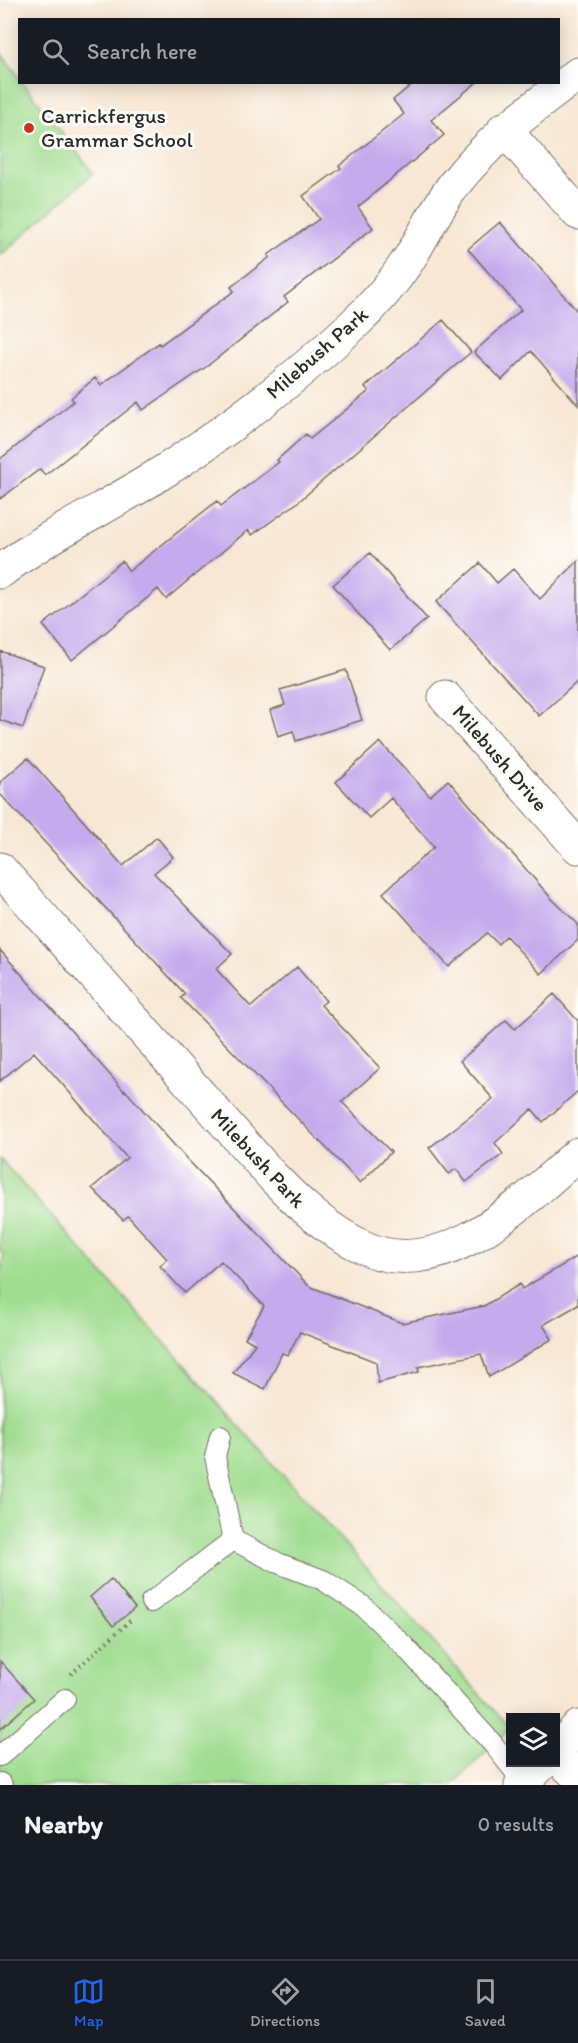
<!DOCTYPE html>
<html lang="en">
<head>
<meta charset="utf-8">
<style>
  body { margin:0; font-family:Itim,sans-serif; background:#20242c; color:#f1f3f6 }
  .controls { position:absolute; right:18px; bottom:18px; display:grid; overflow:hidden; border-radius:0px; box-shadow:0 3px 15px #0003 }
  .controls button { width:54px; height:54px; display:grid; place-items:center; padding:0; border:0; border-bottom:2px solid #363941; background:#171b24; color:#f1f3f6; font:30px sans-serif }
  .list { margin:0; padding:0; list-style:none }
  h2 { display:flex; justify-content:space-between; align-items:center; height:78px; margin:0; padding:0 24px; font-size:26px }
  h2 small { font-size:20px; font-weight:400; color:#9ea1a6 }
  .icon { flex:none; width:33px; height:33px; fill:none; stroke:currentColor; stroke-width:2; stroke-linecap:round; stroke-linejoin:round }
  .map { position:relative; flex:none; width:578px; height:1785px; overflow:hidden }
  .search { position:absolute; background:#171b24; box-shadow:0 3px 15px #0003; left:18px; right:18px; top:18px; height:66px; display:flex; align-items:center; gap:15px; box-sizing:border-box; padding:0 21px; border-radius:0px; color:#9ea1a6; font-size:22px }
  .sheet { height:174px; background:#171b24 }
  nav { display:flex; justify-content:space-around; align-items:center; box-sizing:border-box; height:84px; border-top:2px solid #363941; background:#171b24; font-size:16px; color:#9ea1a6 }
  nav a { display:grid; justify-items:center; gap:3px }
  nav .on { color:#2563eb }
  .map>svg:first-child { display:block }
  .green { fill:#a0dd91; stroke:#66845e; stroke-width:1.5 }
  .building { fill:#c5aaed }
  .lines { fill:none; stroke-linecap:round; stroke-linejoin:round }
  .lane-casing { stroke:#736d66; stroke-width:22 }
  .street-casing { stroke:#736d66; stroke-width:35 }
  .secondary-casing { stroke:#736d66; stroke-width:35 }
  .path { stroke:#736d66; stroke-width:4; stroke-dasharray:1.5 4.5; stroke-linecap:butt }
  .lane { stroke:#fff; stroke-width:20 }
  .street { stroke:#fff; stroke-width:33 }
  .secondary { stroke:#fff; stroke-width:33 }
  .poi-dot { fill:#c8321e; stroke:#fdfcf7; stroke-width:2 }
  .labels { text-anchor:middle; stroke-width:6; stroke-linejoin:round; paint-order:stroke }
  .poi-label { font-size:21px; fill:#2b2b2b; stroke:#fdfcf7; text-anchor:start }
  .street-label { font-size:21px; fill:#2b2b2b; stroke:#fdfcf7 }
</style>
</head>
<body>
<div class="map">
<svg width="578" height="1785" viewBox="0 0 578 1785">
  <rect width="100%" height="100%" fill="#fdfcf7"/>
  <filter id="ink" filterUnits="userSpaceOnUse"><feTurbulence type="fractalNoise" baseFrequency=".0167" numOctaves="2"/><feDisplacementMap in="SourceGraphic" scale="12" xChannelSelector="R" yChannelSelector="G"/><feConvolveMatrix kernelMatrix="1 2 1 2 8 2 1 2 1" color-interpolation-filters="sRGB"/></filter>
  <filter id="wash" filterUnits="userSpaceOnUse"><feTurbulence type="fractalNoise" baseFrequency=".008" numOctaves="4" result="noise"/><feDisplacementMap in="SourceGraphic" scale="24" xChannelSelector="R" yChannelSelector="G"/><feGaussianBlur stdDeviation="1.35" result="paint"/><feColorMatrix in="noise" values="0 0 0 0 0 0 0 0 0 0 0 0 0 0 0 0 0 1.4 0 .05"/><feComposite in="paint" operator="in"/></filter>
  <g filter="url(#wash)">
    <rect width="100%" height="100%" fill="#f8e7d4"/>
    <path class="green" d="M0 51 19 77 20 82 24 83 93 173 0 256Z
      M0 1159 510 1728 452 1785H0V1276L4 1255 0 1251Z"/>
    <g id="blocks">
      <path class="building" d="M415 82H477L431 120 444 135 358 207 373 228 284 297 288 302 206 367 143 410 138 402 45 475 40 469 0 499V459L74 401 71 398 95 378 101 385 159 343 160 345 234 291 231 287 270 257 268 255 319 219 303 196 341 168 339 166 404 114 393 100Z
        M500 222 578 312V405L531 351 502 380 474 352 521 310 468 249Z
        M443 320 471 352 297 503 252 535 248 530 166 599 158 589 72 660 43 625 122 561 129 571 217 501 221 506 279 462 277 460 306 434 310 439 369 391 365 387Z
        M370 553 427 619 390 650 333 585Z
        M578 561V681L539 716 436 602 480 563 497 583 513 569 540 599Z
        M0 651 44 666 23 728 0 720Z
        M346 670 362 720 296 741 293 731 278 736 270 710 285 705 280 690Z
        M380 742 430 796 448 780 551 898 578 924V940L541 974 506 936 498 944 487 933 449 967 383 893 434 847 391 798 369 818 336 782Z
        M28 758 123 866 157 837 173 857 154 873 232 954 216 969 251 1007 297 967 326 1001 321 1005 380 1068 342 1102 391 1152 360 1183 181 998 185 994 0 794V782Z
        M0 950 124 1091 125 1090 185 1157 309 1286 402 1323 484 1306 520 1284 522 1289 578 1256V1305L543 1325 552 1339 489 1377 481 1354 418 1367 419 1372 378 1383 376 1362 300 1332 288 1355 282 1353 265 1389 233 1373 255 1344 245 1338 264 1306 221 1261 185 1293 160 1266 167 1259 128 1216 123 1220 92 1188 127 1158 34 1052 0 1081Z
        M554 994 578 1021V1091L543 1122 532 1109 495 1143 503 1154 466 1182 456 1169 449 1174 429 1148 493 1099 460 1061 506 1020 515 1029Z
        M111 1579 135 1608 113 1626 90 1597Z
        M0 1661 34 1699 0 1729Z"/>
    </g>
  </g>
  <g filter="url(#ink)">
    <use href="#blocks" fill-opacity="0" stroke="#736d66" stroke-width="1.5"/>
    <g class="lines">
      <defs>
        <path id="lane" d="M220 1436 215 1457 233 1540
          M151 1602 233 1540 278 1563 323 1580 363 1606 405 1647 493 1744 524 1783
          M0 1756 65 1699
          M0 1783 2 1785"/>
        <path id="street" d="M504 129 578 213
          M0 572C45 537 98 512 147 482 220 437 290 383 353 325 374 306 393 283 409 259 424 235 436 209 453 186 488 140 532 108 578 74
          M445 697 578 847
          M0 869 273 1177C300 1205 327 1230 363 1247 442 1285 524 1201 578 1154
          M556 1756 578 1776"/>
        <path id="secondary" d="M556 1751 578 1727
          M521 1785 544 1762"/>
      </defs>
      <use href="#lane" class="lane-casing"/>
      <use href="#street" class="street-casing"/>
      <use href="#secondary" class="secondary-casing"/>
      <path class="path" d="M71 1674 132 1619"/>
      <use href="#lane" class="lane"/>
      <use href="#street" class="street"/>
      <use href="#secondary" class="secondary"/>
    </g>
  </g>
  <circle class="poi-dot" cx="29" cy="128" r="6"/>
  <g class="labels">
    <g class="poi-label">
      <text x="41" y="123">Carrickfergus<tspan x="41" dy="24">Grammar School</tspan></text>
    </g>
    <g class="street-label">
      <text transform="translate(317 353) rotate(-41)" y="7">Milebush Park</text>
      <text transform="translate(500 758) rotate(49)" y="7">Milebush Drive</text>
      <text transform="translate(258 1158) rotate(47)" y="7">Milebush Park</text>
    </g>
  </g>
</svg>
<div class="controls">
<button><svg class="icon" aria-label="layers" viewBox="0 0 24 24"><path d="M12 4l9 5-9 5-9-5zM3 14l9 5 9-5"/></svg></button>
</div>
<div class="search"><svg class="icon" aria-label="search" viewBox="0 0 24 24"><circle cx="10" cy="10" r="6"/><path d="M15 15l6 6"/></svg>Search here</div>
</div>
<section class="sheet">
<h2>Nearby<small>0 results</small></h2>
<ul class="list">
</ul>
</section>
<nav>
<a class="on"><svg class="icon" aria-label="map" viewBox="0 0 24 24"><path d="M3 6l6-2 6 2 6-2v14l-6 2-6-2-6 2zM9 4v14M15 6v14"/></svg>Map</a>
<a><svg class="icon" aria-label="directions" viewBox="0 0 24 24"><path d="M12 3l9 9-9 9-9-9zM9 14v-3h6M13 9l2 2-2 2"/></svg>Directions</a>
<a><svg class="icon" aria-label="saved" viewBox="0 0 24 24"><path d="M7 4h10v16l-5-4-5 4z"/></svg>Saved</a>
</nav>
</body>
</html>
